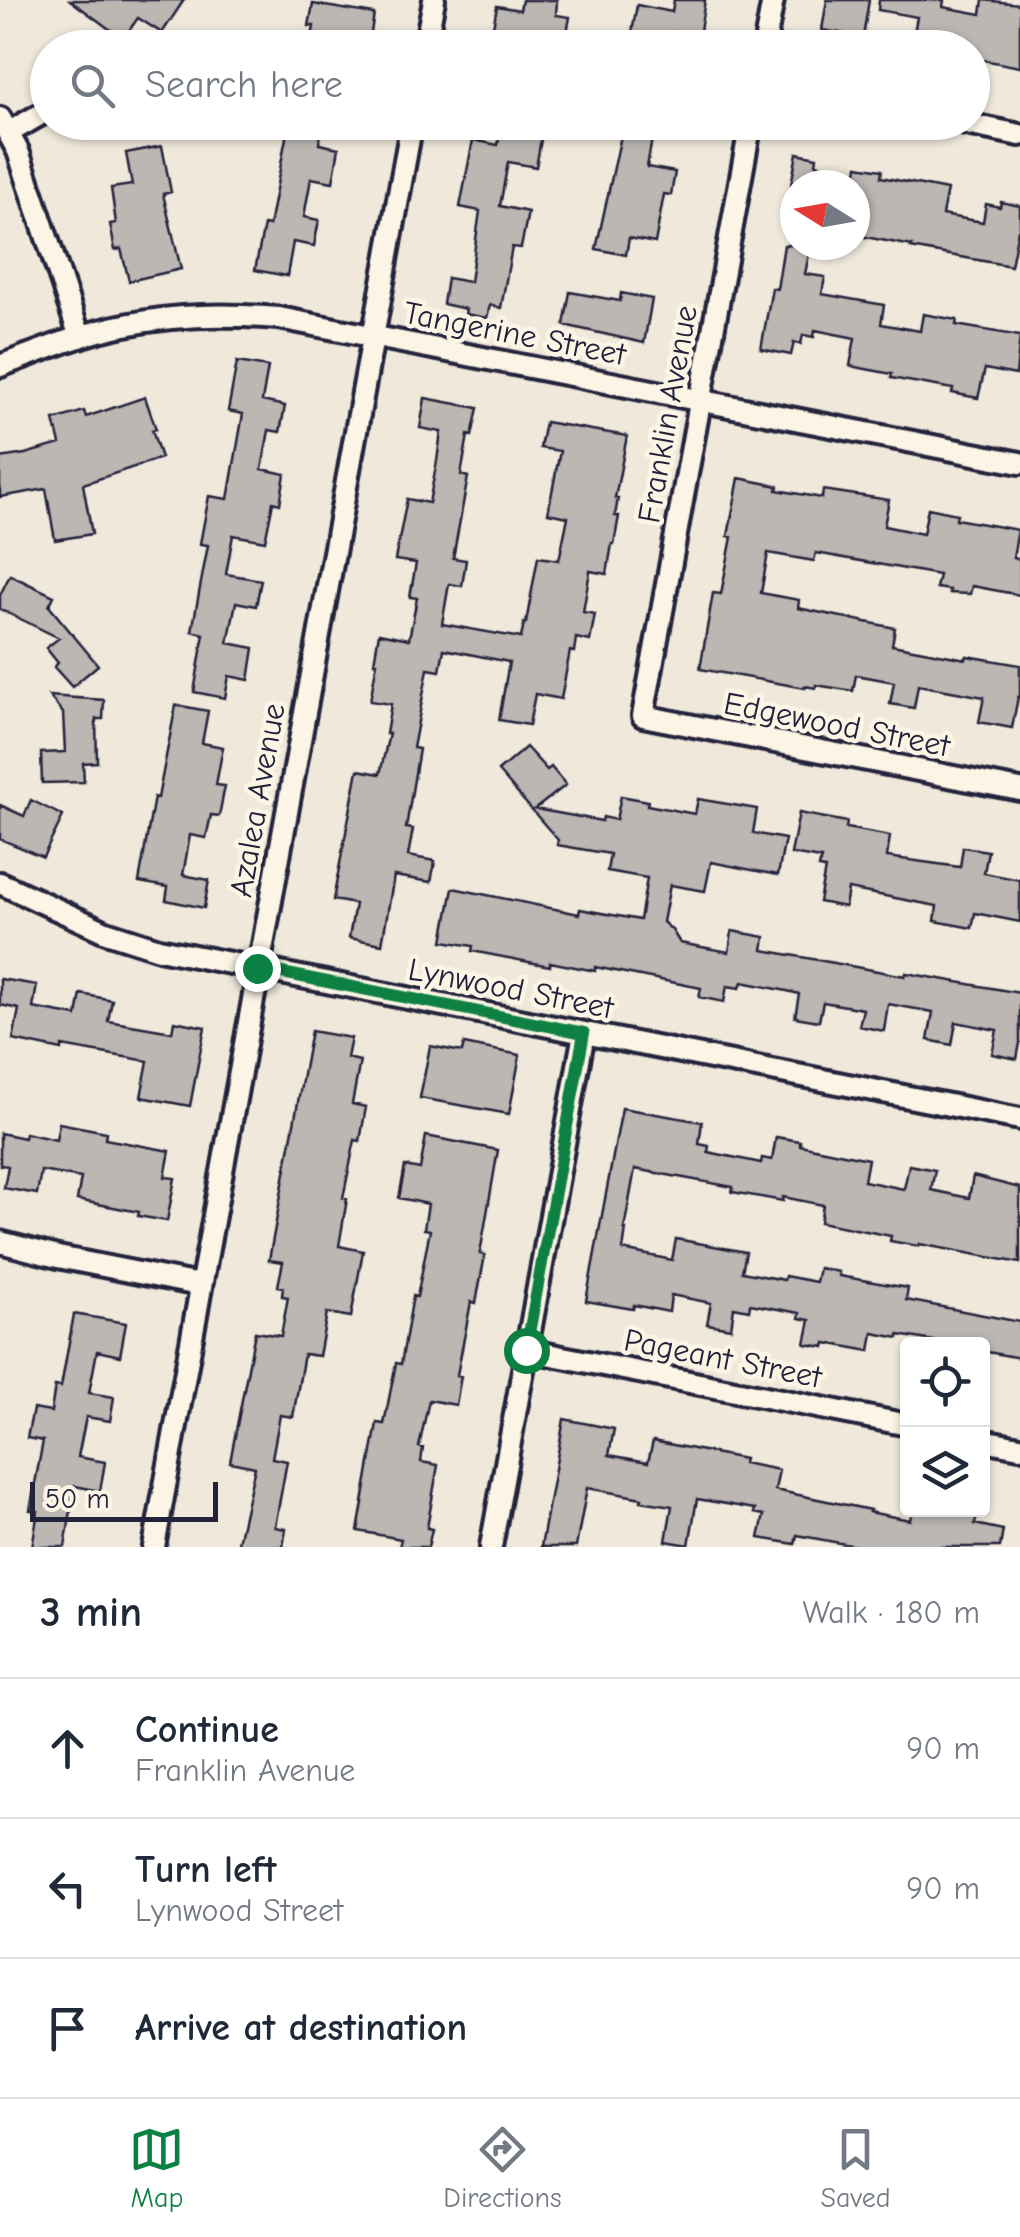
<!DOCTYPE html>
<html lang="en">
<head>
<meta charset="utf-8">
<style>
  body { margin:0; font-family:"Comic Neue",sans-serif; background:#f2f2f3; color:#1f2937 }
  .controls { position:absolute; right:30px; bottom:30px; display:grid; overflow:hidden; border-radius:10px; box-shadow:0 2px 8px #0004 }
  .controls button { width:90px; height:90px; display:grid; place-items:center; padding:0; border:0; border-bottom:2px solid #e0e1e3; background:#fff; color:#1f2937; font:50px sans-serif }
  .compass { position:absolute; left:780px; top:170px; width:90px; height:90px; border-radius:50%; background:#fff; box-shadow:0 2px 8px #0004; rotate:281deg }
  .scale { position:absolute; left:30px; bottom:25px; width:188px; box-sizing:border-box; padding-left:10px; border:5px solid #22223b; border-top:0; font-size:28px; line-height:35px; white-space:nowrap; color:#22223b; -webkit-text-stroke:8px #fcf5e5; paint-order:stroke }
  .stop { position:absolute; width:30px; height:30px; margin:-22px; border:8px solid #0b8043; border-radius:50%; background:#fff }
  .stop.end { background:#0b8043; border-color:#fff; box-shadow:0 2px 10px #0008 }
  .list { margin:0; padding:0; list-style:none }
  h2 { display:flex; justify-content:space-between; align-items:center; height:130px; margin:0; padding:0 40px; font-size:42px }
  h2 small { font-size:32px; font-weight:400; color:#747a83 }
  .list li { display:grid; grid-template-columns:65px 1fr auto; gap:30px; align-items:center; box-sizing:border-box; height:140px; padding:0 40px; border-top:2px solid #e0e1e3 }
  .list b { display:block; font-size:38px; white-space:nowrap }
  .list p { margin:0; font-size:32px; white-space:nowrap; color:#747a83 }
  .list em { font-size:32px; font-style:normal; color:#747a83 }
  .icon { flex:none; width:55px; height:55px; fill:none; stroke:currentColor; stroke-width:2; stroke-linecap:round; stroke-linejoin:round }
  .map { position:relative; flex:none; width:1020px; height:1547px; overflow:hidden }
  .search { position:absolute; background:#fff; box-shadow:0 2px 8px #0004; left:30px; right:30px; top:30px; height:110px; display:flex; align-items:center; gap:25px; box-sizing:border-box; padding:0 35px; border-radius:55px; color:#747a83; font-size:38px }
  .sheet { height:550px; background:#fff }
  nav { display:flex; justify-content:space-around; align-items:center; box-sizing:border-box; height:140px; border-top:2px solid #e0e1e3; background:#fff; font-size:28px; color:#747a83 }
  nav a { display:grid; justify-items:center; gap:5px }
  nav .on { color:#0b8043 }
  .map>svg:first-child { display:block }
  .building { fill:#bcb7b3; stroke:#22223b; stroke-width:2.5 }
  .lines { fill:none; stroke-linecap:round; stroke-linejoin:round }
  .street-casing { stroke:#22223b; stroke-width:28 }
  .street { stroke:#fcf5e5; stroke-width:20 }
  .route { stroke:#0b8043; stroke-width:12 }
  .labels { text-anchor:middle; stroke-width:9; stroke-linejoin:round; paint-order:stroke }
  .street-label { font-size:32px; fill:#22223b; stroke:#fcf5e5 }
</style>
</head>
<body>
<div class="map">
<svg width="1020" height="1547" viewBox="0 0 1020 1547">
  <rect width="100%" height="100%" fill="#efe8db"/>
  <filter id="ink" filterUnits="userSpaceOnUse"><feTurbulence type="fractalNoise" baseFrequency=".01" numOctaves="2"/><feDisplacementMap in="SourceGraphic" scale="20" xChannelSelector="R" yChannelSelector="G"/><feConvolveMatrix kernelMatrix="1 2 1 2 8 2 1 2 1" color-interpolation-filters="sRGB"/></filter>
  <g filter="url(#ink)">
    <path class="building" d="M70 0H184L162 33 138 18 123 39Z
      M522 0H557L556 15 570 17 564 48H489L497 6 520 10Z
      M674 0H705L699 37 675 32 672 46 631 38 637 5 672 12Z
      M827 0H869L863 37 822 30Z
      M879 0H944L943 7 981 14 983 0 1020 4V67L972 58V48H911L917 17 878 10Z
      M313 4 374 14 369 45 346 41 344 48H310L314 26H309Z
      M289 122H322L319 144 339 148 333 182 311 178 304 217 319 220 314 246 293 242 287 276 255 270 264 225 269 226Z
      M624 122H655L647 167 675 172 671 195 664 194 655 243 629 238 626 255 596 249Z
      M501 126 542 134 536 167 508 162 500 206 528 212 521 248 512 247 501 308 490 305 487 318 465 314 466 309 443 304 447 278 470 282 480 211 460 207 473 140 498 145Z
      M162 146 171 192 163 194 181 269 129 281 121 249 115 250 110 224 116 223 111 188 132 185 126 153Z
      M797 153 817 157 816 164 857 172 858 166 882 170 881 177 947 190 942 215 983 222 986 204 1000 207 1001 202 1020 206V230H1018L1011 266 911 248 912 246 855 235V185H791Z
      M784 245H811L805 274 825 277 822 294 884 305 881 324 920 331 923 314 957 320 956 325 1020 336 1016 375 985 369 978 398 952 393 953 389 891 378 892 374 850 366 855 338 815 330 814 337 803 335 801 344 794 342 791 355 761 349 772 288 777 289Z
      M570 292 620 301 621 293 652 299 644 343 564 325Z
      M237 362 268 367 262 401 285 406 280 432 269 430 262 469 285 474 280 504 273 502 265 541 233 535 226 574 261 580 256 606 236 602 228 643 254 648 249 680 229 676 225 698 194 692 204 634 192 631 208 545 200 544 209 496 228 499 243 414 228 411Z
      M145 397 156 429 152 430 161 458 83 484 92 534 55 540 46 489 0 497V458L25 454 60 444 54 420 84 411 86 417Z
      M425 398 478 408 472 436 468 435 461 475 468 477 453 558 466 560 462 586 449 584 442 624 521 638 524 623H526L538 557 559 560 568 517 548 513 560 451 540 448 545 422 627 436 615 498H618L615 516H619L614 544H612L607 574 590 571 583 612 595 614 590 641 576 638 574 652 570 651 561 699 535 694 529 725 499 720 509 662 444 649 440 671 428 669 413 748 419 749 406 828 413 829 408 856 435 861 431 882 394 876 382 944 349 938 355 904 333 900 358 770 380 774 389 734H386L391 704 370 701 377 662H374L379 633 409 639 417 598 410 597 416 563 395 560 407 499 429 503 437 461 441 432 420 428Z
      M739 478 778 486 777 490 822 498 823 490 889 500 884 526 923 534 928 508 957 514 956 519 1018 530 1013 558 1020 559V595L972 586 970 594 949 593 950 590 936 588 939 575 816 553 814 561 768 553 761 593 799 600 798 608 895 628 892 645 966 659 967 656 1020 665V697H1018L1012 728 979 722 984 697 918 685 914 708 890 704 894 682 856 675 853 691 816 685V688L805 686V688L700 669 713 593 721 594 732 537 728 536Z
      M10 575 54 596 49 606 98 665 72 687 54 667 58 663 46 648 59 638 0 609V595Z
      M49 696 104 700 103 719H96L97 762 83 763 84 782 42 783 41 753 65 752 63 713Z
      M176 705 208 711 202 743 223 747 216 785 225 786 219 816 211 815 206 838 190 835 183 875 209 880 204 908 166 900 168 887 139 882 154 797 158 798Z
      M526 747 547 770 551 767 566 785 535 809 602 821 603 817 616 820 621 796 648 801 647 805 695 814 698 799 757 809 753 833 785 839 778 875 711 862 705 891 670 885 663 922 672 930 680 943 729 952 732 931 765 937 763 950 905 976 906 973 1020 993V1043L1017 1059 992 1054 997 1030 956 1022 952 1045 928 1040 933 1012 888 1004 884 1031 859 1026 863 1009 823 1002 819 1021 795 1017 799 994 787 991 742 982 740 988 727 986 724 1002 699 997 701 988 595 967V971L550 962V966L539 964 472 951 473 946 443 941 453 888 579 914 580 909 640 920 647 878 607 871 610 854 557 845 558 840 498 771Z
      M31 800 63 816 43 857 0 839V805L24 816Z
      M799 813 847 822 846 828 890 836 887 857 960 867 963 847 988 851 984 873 1020 880V922L975 913 972 928 935 921 937 906 848 889 845 907 819 902 825 869 819 868 821 859 791 854Z
      M0 979 37 985 33 1008 77 1016 81 994 112 1000 108 1021 172 1032 174 1021 205 1027 190 1106 141 1097 148 1061 62 1046V1050L13 1040 19 1009 0 1005Z
      M311 1031 351 1038 347 1058 360 1061 352 1104 366 1107 360 1141 355 1140 343 1198 347 1199 339 1246 363 1251 351 1317 327 1313 319 1356 304 1354 293 1417 280 1415 272 1458 287 1461 275 1527 286 1529 283 1547H237L255 1467 230 1462 255 1332 281 1336 288 1297 282 1296 283 1287 278 1286 283 1262 269 1260Z
      M464 1044 520 1055 509 1114 420 1098 430 1046 462 1052Z
      M622 1108 702 1122 699 1144 709 1146 708 1152 761 1163 762 1158 772 1160 776 1137 800 1141V1145L868 1159 864 1181 904 1189 909 1165 935 1170 931 1190 969 1198 973 1176 1020 1188V1263L919 1244 918 1246 890 1241 891 1236 820 1222 823 1205 783 1197V1201L732 1192 733 1187 635 1169 624 1229H626L623 1250 672 1260 676 1239 746 1252 742 1272 784 1280 785 1276 816 1282 819 1268 839 1272V1276L908 1288 906 1300 1020 1322V1358L982 1351V1344H938L939 1342 899 1335V1338L873 1333 870 1351 826 1343 825 1347 805 1344 810 1320 799 1318 800 1313 750 1304 749 1310 734 1307 731 1328 707 1324 711 1303 671 1295 669 1312 634 1305 633 1309 586 1301Z
      M59 1123 106 1132 105 1139 170 1151 165 1177 175 1178 167 1221 138 1216 139 1212 77 1200 81 1178 41 1171 37 1194 4 1188 8 1166 0 1165V1133L24 1138 25 1133 56 1140Z
      M426 1136 498 1150 480 1254 485 1255 476 1303 471 1302 457 1375 461 1376 456 1405 429 1400 419 1447 423 1448 421 1462 438 1465 427 1528 432 1529 428 1547H399L401 1539 358 1531 377 1423 384 1424 396 1363 401 1364 413 1296 417 1297 430 1230 424 1229 428 1204 399 1198 405 1166 420 1169Z
      M74 1314 126 1323 120 1356 97 1351 89 1393 114 1397 110 1421 86 1417 78 1457 105 1462 100 1491 75 1486 65 1547H32L38 1511 30 1510 43 1441 27 1438 33 1409 51 1412 55 1386 61 1387Z
      M564 1419 614 1429 609 1455 648 1462 653 1441 744 1459 743 1463 779 1470 775 1490 870 1510 869 1512 910 1520 912 1510H978L975 1524 1003 1530 1000 1547H861L797 1535 795 1544 759 1538 764 1515 754 1513 755 1509 697 1499 689 1545 666 1541 672 1506 641 1501 642 1498 587 1488 576 1547H541Z"/>
    <g class="lines">
      <defs>
        <path id="street" d="M425 48 434 0
          M764 48 773 0
          M0 118 18 151 80 337
          M751 122 643 716 1020 790
          M957 122 1020 135
          M8 133 48 110
          M0 366C41 351 82 333 125 325 177 314 227 314 279 318L1020 463
          M0 883 106 932 159 949 1020 1119
          M0 1242 58 1257 199 1285
          M527 1350 908 1425
          M982 1440 1020 1447
          M154 1547 412 122
          M491 1547 584 1033"/>
      </defs>
      <use href="#street" class="street-casing"/>
      <use href="#street" class="street"/>
    </g>
  </g>
  <g class="lines" filter="url(#ink)">
    <path class="route" d="M257 968 584 1033 526 1350"/>
  </g>
  <g class="labels">
    <g class="street-label">
      <text transform="translate(515 333) rotate(11)" y="11">Tangerine Street</text>
      <text transform="translate(667 414) rotate(-80)" y="11">Franklin Avenue</text>
      <text transform="translate(837 724) rotate(11)" y="11">Edgewood Street</text>
      <text transform="translate(257 800) rotate(-80)" y="11">Azalea Avenue</text>
      <text transform="translate(511 988) rotate(11)" y="11">Lynwood Street</text>
      <text transform="translate(723 1358) rotate(11)" y="11">Pageant Street</text>
    </g>
  </g>
</svg>
<div class="controls">
<button><svg class="icon" aria-label="locate" viewBox="0 0 24 24"><circle cx="12" cy="12" r="6"/><path d="M12 2v4M12 18v4M2 12h4M18 12h4"/></svg></button>
<button><svg class="icon" aria-label="layers" viewBox="0 0 24 24"><path d="M12 4l9 5-9 5-9-5zM3 14l9 5 9-5"/></svg></button>
</div>
<svg class="compass" viewBox="-18 -18 36 36"><path d="M0-13l5 13h-10z" fill="#e53935"/><path d="M0 13l5-13h-10z" fill="#747a83"/></svg>
<div class="scale">50 m</div>
<div class="stop" style="left:526px;top:1350px"></div>
<div class="stop end" style="left:257px;top:968px"></div>
<div class="search"><svg class="icon" aria-label="search" viewBox="0 0 24 24"><circle cx="10" cy="10" r="6"/><path d="M15 15l6 6"/></svg>Search here</div>
</div>
<section class="sheet">
<h2>3 min<small>Walk · 180 m</small></h2>
<ul class="list">
<li><svg class="icon" aria-label="ahead" viewBox="0 0 24 24"><path d="M12 20V5M6 11l6-6 6 6"/></svg><div><b>Continue</b><p>Franklin Avenue</p></div><em>90 m</em></li>
<li><svg class="icon" aria-label="left" viewBox="0 0 24 24"><path d="M17 20v-9H6M10 6l-5 5 5 5"/></svg><div><b>Turn left</b><p>Lynwood Street</p></div><em>90 m</em></li>
<li><svg class="icon" aria-label="arrive" viewBox="0 0 24 24"><path d="M6 21V4h12l-3 4 3 4H6"/></svg><div><b>Arrive at destination</b></div></li>
</ul>
</section>
<nav>
<a class="on"><svg class="icon" aria-label="map" viewBox="0 0 24 24"><path d="M3 6l6-2 6 2 6-2v14l-6 2-6-2-6 2zM9 4v14M15 6v14"/></svg>Map</a>
<a><svg class="icon" aria-label="directions" viewBox="0 0 24 24"><path d="M12 3l9 9-9 9-9-9zM9 14v-3h6M13 9l2 2-2 2"/></svg>Directions</a>
<a><svg class="icon" aria-label="saved" viewBox="0 0 24 24"><path d="M7 4h10v16l-5-4-5 4z"/></svg>Saved</a>
</nav>
</body>
</html>
